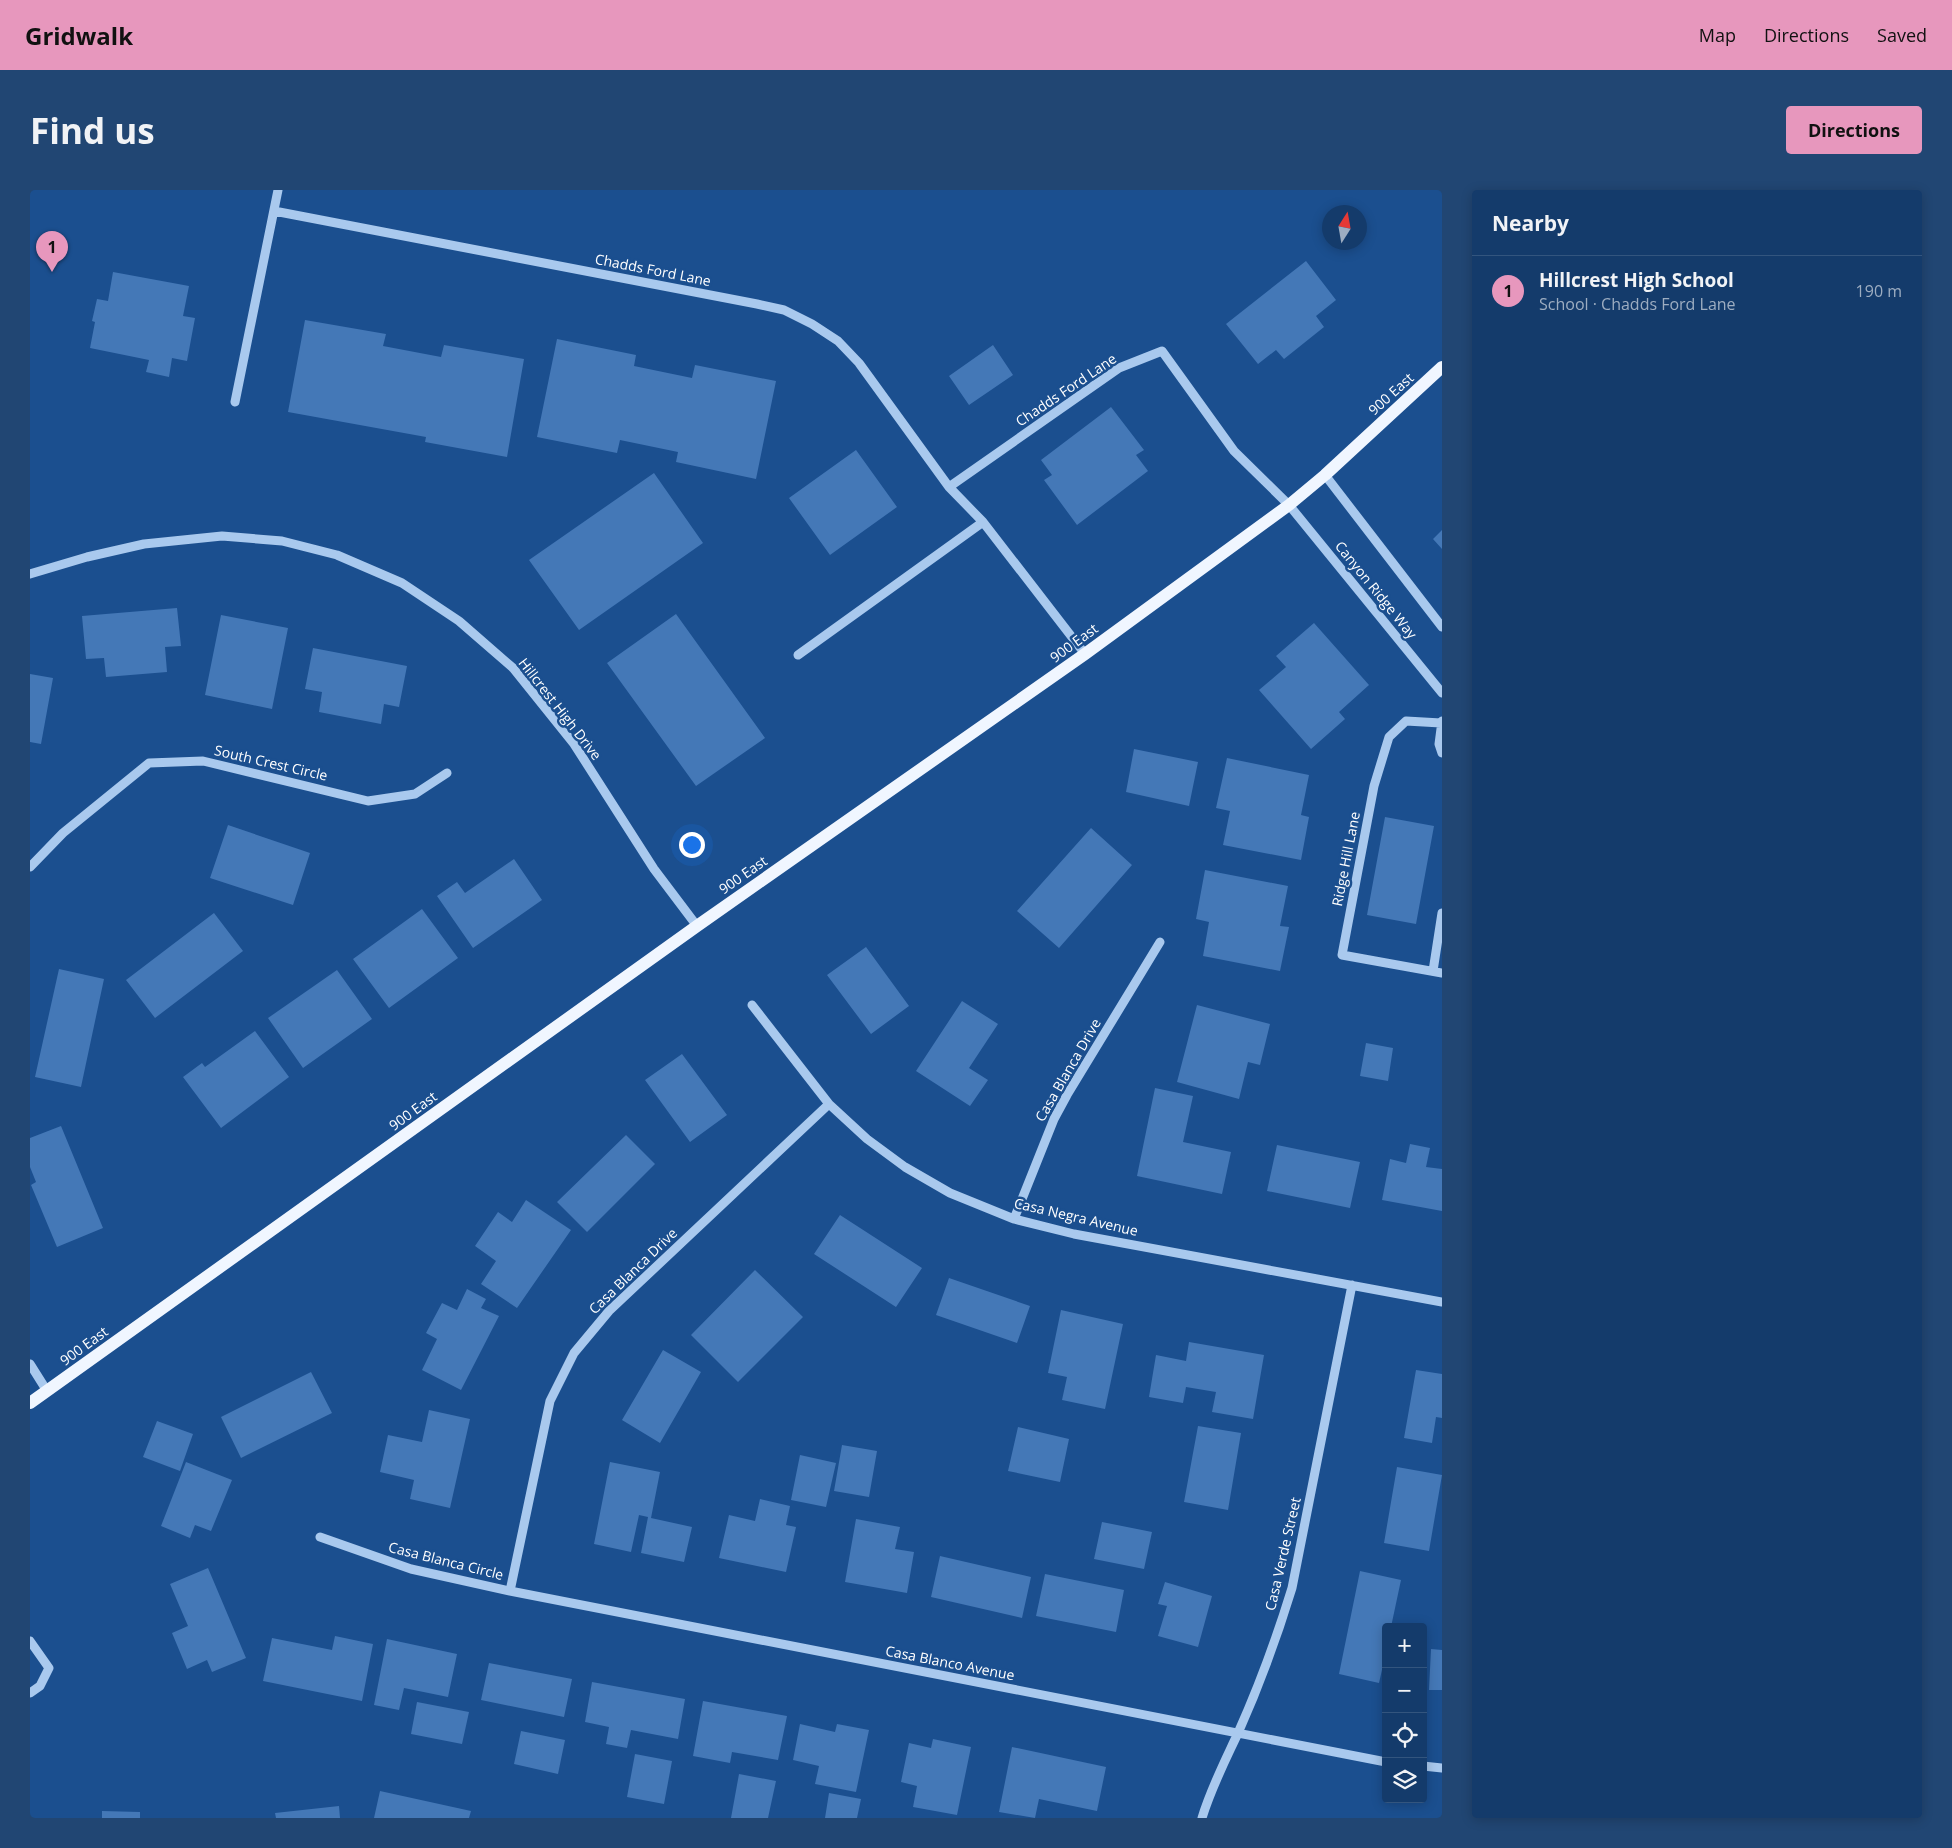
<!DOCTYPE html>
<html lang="en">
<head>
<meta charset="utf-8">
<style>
  body { margin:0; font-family:"Open Sans",sans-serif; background:#214673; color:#f1f3f6 }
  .controls { position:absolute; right:15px; bottom:15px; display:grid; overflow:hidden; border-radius:5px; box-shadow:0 2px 12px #0003 }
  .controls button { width:45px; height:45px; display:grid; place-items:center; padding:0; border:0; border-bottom:1px solid #33557e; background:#143b6b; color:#f1f3f6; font:25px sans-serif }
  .compass { position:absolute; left:1292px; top:15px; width:45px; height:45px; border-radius:50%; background:#143b6b; box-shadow:0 2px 12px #0003; rotate:11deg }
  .you { position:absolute; left:661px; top:654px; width:18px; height:18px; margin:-12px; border:4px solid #fff; border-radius:50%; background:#1a73e8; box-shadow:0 0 0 8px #1a73e833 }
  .badge { display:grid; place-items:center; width:32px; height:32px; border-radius:50%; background:#e797bd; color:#111; font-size:16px; font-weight:700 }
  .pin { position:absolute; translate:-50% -41px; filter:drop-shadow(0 1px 2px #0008) }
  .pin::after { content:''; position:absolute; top:26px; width:18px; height:15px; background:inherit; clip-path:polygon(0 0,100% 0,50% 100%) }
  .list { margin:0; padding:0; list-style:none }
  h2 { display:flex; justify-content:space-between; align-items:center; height:65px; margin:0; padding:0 20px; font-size:21px }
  h2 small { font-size:16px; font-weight:400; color:#9dadc1 }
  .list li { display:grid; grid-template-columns:32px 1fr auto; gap:15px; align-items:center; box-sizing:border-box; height:70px; padding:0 20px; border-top:1px solid #33557e }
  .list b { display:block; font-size:19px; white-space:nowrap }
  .list p { margin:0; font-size:16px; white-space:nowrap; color:#9dadc1 }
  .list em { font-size:16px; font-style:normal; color:#9dadc1 }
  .icon { flex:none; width:28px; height:28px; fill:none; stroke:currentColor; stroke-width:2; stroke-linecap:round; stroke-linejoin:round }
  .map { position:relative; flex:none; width:1412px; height:1628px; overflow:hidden; border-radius:5px }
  header { display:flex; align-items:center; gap:30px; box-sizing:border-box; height:70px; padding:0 25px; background:#e797bd; color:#111 }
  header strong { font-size:24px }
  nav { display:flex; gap:28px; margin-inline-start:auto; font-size:18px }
  .intro { display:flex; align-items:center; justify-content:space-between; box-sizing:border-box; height:120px; padding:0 30px }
  h1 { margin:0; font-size:35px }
  .button { padding:12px 22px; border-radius:5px; background:#e797bd; color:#111; font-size:18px; font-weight:700 }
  main { display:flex; gap:30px; padding:0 30px }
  aside { flex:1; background:#143b6b; border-radius:5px; box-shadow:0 2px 12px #0003 }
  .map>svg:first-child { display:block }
  .building { fill:#4478b7 }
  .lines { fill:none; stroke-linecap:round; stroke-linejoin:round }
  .minor { stroke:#a9c9ee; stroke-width:9 }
  .major { stroke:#f0f6ff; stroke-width:12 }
  .labels { text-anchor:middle; stroke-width:5; stroke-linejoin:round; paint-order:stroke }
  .street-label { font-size:14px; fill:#fff; stroke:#1b4f8f }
</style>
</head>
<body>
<header>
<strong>Gridwalk</strong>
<nav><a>Map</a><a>Directions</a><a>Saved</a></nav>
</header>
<div class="intro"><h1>Find us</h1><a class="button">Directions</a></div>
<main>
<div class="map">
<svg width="1412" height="1628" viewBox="0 0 1412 1628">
  <rect width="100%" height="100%" fill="#1b4f8f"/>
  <path class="building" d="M1276 71 1306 110 1286 126 1294 137 1254 169 1246 160 1228 174 1196 134Z
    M83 82 159 96 153 126 165 128 157 171 142 168 139 187 116 182 119 170 60 158 65 132 62 131 67 109 78 111Z
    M275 130 356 144 353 156 411 167 414 155 494 169 477 267 395 252 396 247 258 222Z
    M527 149 606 165 604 176 662 188 665 175 746 191 726 289 646 272 648 262 590 250 587 263 507 247Z
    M963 155 983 185 939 215 919 186Z
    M1081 217 1114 260 1106 265 1118 281 1047 335 1014 290 1022 285 1011 270Z
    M826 260 867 317 800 365 759 308Z
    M624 283 673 353 549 440 499 370Z
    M1412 340V359L1403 349Z
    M147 418 151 456 135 457 137 482 76 487 74 468 56 469 52 426Z
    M646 424 735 548 666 596 577 473Z
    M191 425 258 438 242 519 175 505Z
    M1284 433 1339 495 1309 522 1315 529 1281 559 1229 500 1256 477 1246 466Z
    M283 458 377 476 369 517 354 514 351 534 289 522 292 502 275 499Z
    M0 484 23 488 11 554 0 552Z
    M1104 559 1168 572 1159 616 1096 602Z
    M1197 568 1279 585 1271 625 1279 627 1271 670 1193 655 1200 621 1186 618Z
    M1355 627 1404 636 1386 734 1337 725Z
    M198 635 280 663 263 715 180 688Z
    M1061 638 1102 675 1029 758 987 721Z
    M484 669 512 710 443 758 407 706 427 692 435 703Z
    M1175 680 1258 696 1250 736 1259 737 1250 781 1173 766 1179 732 1166 729Z
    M392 719 428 768 359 818 323 769Z
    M184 723 213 761 125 828 96 790Z
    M836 757 879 816 841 844 797 785Z
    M29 779 74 789 51 897 5 887Z
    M307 780 342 829 273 878 238 828Z
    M932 811 968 834 939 878 958 890 940 916 886 881Z
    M1167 815 1240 834 1230 875 1218 872 1209 909 1147 892Z
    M225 841 259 887 191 938 153 887 172 873 175 877Z
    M1336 853 1363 858 1358 891 1330 886Z
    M652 864 697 925 660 952 615 890Z
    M1125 898 1163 906 1153 952 1201 962 1192 1004 1107 986Z
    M31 936 73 1038 27 1057 1 995 6 992 0 977V948Z
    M596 945 625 974 557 1042 527 1012Z
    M1380 954 1400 958 1396 977 1412 979V1021L1352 1010 1360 969 1376 973Z
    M1247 955 1330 972 1320 1018 1237 1001Z
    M496 1010 541 1040 487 1118 451 1094 466 1071 445 1056 468 1022 482 1032Z
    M810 1025 892 1078 866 1117 784 1064Z
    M725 1080 773 1127 708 1192 661 1145Z
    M919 1088 1000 1116 987 1153 906 1125Z
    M437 1099 456 1109 451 1118 469 1126 431 1200 392 1180 407 1149 396 1143 412 1113 427 1120Z
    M1031 1120 1093 1134 1075 1219 1032 1210 1037 1187 1018 1183Z
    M1159 1152 1234 1165 1223 1229 1182 1222 1186 1202 1156 1197 1153 1213 1119 1207 1126 1165 1156 1171Z
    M633 1160 671 1182 630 1253 592 1230Z
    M1386 1180 1412 1184V1228L1406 1227 1402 1253 1374 1248Z
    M281 1182 302 1223 211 1268 191 1227Z
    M399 1220 440 1229 420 1318 380 1309 384 1290 350 1282 358 1245 392 1252Z
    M127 1231 163 1244 150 1281 113 1267Z
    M1168 1236 1211 1243 1198 1320 1154 1312Z
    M988 1237 1039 1249 1030 1292 978 1281Z
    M812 1255 847 1261 839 1307 804 1301Z
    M770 1265 806 1273 796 1317 761 1310Z
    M156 1272 202 1290 181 1341 165 1335 160 1348 131 1336Z
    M580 1272 630 1282 621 1328 662 1337 654 1372 611 1363 618 1327 609 1325 601 1362 564 1354Z
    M1367 1277 1412 1285 1399 1361 1354 1353Z
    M730 1309 760 1316 756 1335 766 1337 756 1382 689 1368 699 1325 725 1331Z
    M826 1329 870 1337 865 1359 884 1362 877 1403 815 1392Z
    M1072 1332 1122 1342 1114 1379 1064 1369Z
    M910 1366 1001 1387 992 1428 901 1407Z
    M178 1378 216 1468 182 1482 177 1470 157 1479 142 1443 158 1436 140 1394Z
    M1330 1381 1371 1390 1361 1437H1356V1462L1349 1493 1309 1484Z
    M1015 1384 1094 1400 1086 1442 1006 1426Z
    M1135 1392 1182 1406 1168 1457 1128 1446 1137 1416 1128 1414Z
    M305 1446 343 1454 332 1511 233 1491 242 1448 302 1460Z
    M357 1449 427 1464 418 1507 374 1498 369 1520 344 1515Z
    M1401 1459 1412 1460V1500H1399Z
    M459 1473 542 1489 534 1527 451 1510Z
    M562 1492 655 1509 648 1549 601 1540 597 1558 576 1554 579 1537 555 1532Z
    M673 1511 757 1526 748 1570 702 1562 700 1573 663 1566Z
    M387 1512 439 1522 432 1554 381 1544Z
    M770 1534 805 1542 807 1534 839 1540 826 1602 785 1594 789 1576 763 1570Z
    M491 1541 535 1550 528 1584 484 1574Z
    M903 1549 941 1557 927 1625 883 1617 887 1596 871 1592 879 1553 901 1558Z
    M982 1557 1076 1577 1067 1621 1009 1609 1005 1628 969 1622Z
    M605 1564 642 1571 634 1614 597 1607Z
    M709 1584 746 1591 738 1628H701Z
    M350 1601 441 1621 439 1628H344Z
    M799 1603 831 1609 827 1628H795Z
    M309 1616 310 1628H246L245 1623Z
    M72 1621 110 1622V1628H72Z"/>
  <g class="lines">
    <path class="minor" d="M244 21 727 114 754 120 782 134 808 151 829 173 919 297 953 332 1055 464
      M205 212 248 0
      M1295 285 1412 437
      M919 297 1089 178 1132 161 1204 261 1259 315 1412 503
      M0 384 57 367 114 354 192 346 252 351 307 365 372 393 429 431 483 478 544 554 624 679 667 736
      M768 465 953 332
      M1412 531 1409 554 1412 563
      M1411 533 1376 531 1359 547 1344 596 1312 765 1412 783
      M0 677 33 643 119 573 173 571 338 611 385 604 417 583
      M1403 781 1412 723
      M722 815 799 914 837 949 875 977 920 1003 984 1029 1044 1044 1412 1112
      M984 1029 1024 929 1037 905 1130 752
      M0 1174 17 1201
      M290 1347 381 1379 480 1401 1356 1572
      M480 1401 520 1211 544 1163 579 1121 799 914
      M0 1451 19 1478 10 1496 0 1503
      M1393 1576 1412 1578
      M1172 1628C1181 1598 1195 1571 1208 1543 1229 1496 1247 1447 1262 1398L1322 1095"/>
    <path class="major" d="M0 1213 667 736 1055 464 1259 315 1295 285 1412 177"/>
  </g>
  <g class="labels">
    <g class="street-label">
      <text transform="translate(623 80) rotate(11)" y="5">Chadds Ford Lane</text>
      <text transform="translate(1036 200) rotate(-34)" y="5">Chadds Ford Lane</text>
      <text transform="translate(1361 204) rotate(-42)" y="5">900 East</text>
      <text transform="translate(1346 400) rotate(51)" y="5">Canyon Ridge Way</text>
      <text transform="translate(1044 453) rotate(-36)" y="5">900 East</text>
      <text transform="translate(530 519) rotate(52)" y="5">Hillcrest High Drive</text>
      <text transform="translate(241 573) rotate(13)" y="5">South Crest Circle</text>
      <text transform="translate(1316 669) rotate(-79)" y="5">Ridge Hill Lane</text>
      <text transform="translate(713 685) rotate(-35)" y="5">900 East</text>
      <text transform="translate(1038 880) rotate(-60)" y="5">Casa Blanca Drive</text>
      <text transform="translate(383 921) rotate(-36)" y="5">900 East</text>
      <text transform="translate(1046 1027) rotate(13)" y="5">Casa Negra Avenue</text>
      <text transform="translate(603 1081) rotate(-44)" y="5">Casa Blanca Drive</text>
      <text transform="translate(54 1156) rotate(-36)" y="5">900 East</text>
      <text transform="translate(1253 1364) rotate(-77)" y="5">Casa Verde Street</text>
      <text transform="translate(416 1371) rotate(14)" y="5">Casa Blanca Circle</text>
      <text transform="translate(920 1473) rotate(11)" y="5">Casa Blanco Avenue</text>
    </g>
  </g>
</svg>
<div class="controls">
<button>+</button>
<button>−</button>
<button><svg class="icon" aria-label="locate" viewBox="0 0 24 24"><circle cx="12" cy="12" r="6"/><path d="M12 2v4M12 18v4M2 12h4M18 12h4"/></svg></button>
<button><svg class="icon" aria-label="layers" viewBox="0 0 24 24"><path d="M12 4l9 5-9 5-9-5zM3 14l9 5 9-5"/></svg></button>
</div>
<svg class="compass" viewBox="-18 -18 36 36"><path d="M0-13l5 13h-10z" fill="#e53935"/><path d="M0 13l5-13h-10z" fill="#9dadc1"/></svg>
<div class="you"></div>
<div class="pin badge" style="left:22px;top:82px">1</div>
</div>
<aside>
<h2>Nearby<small></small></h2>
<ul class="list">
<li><span class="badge">1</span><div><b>Hillcrest High School</b><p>School · Chadds Ford Lane</p></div><em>190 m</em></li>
</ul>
</aside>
</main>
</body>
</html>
